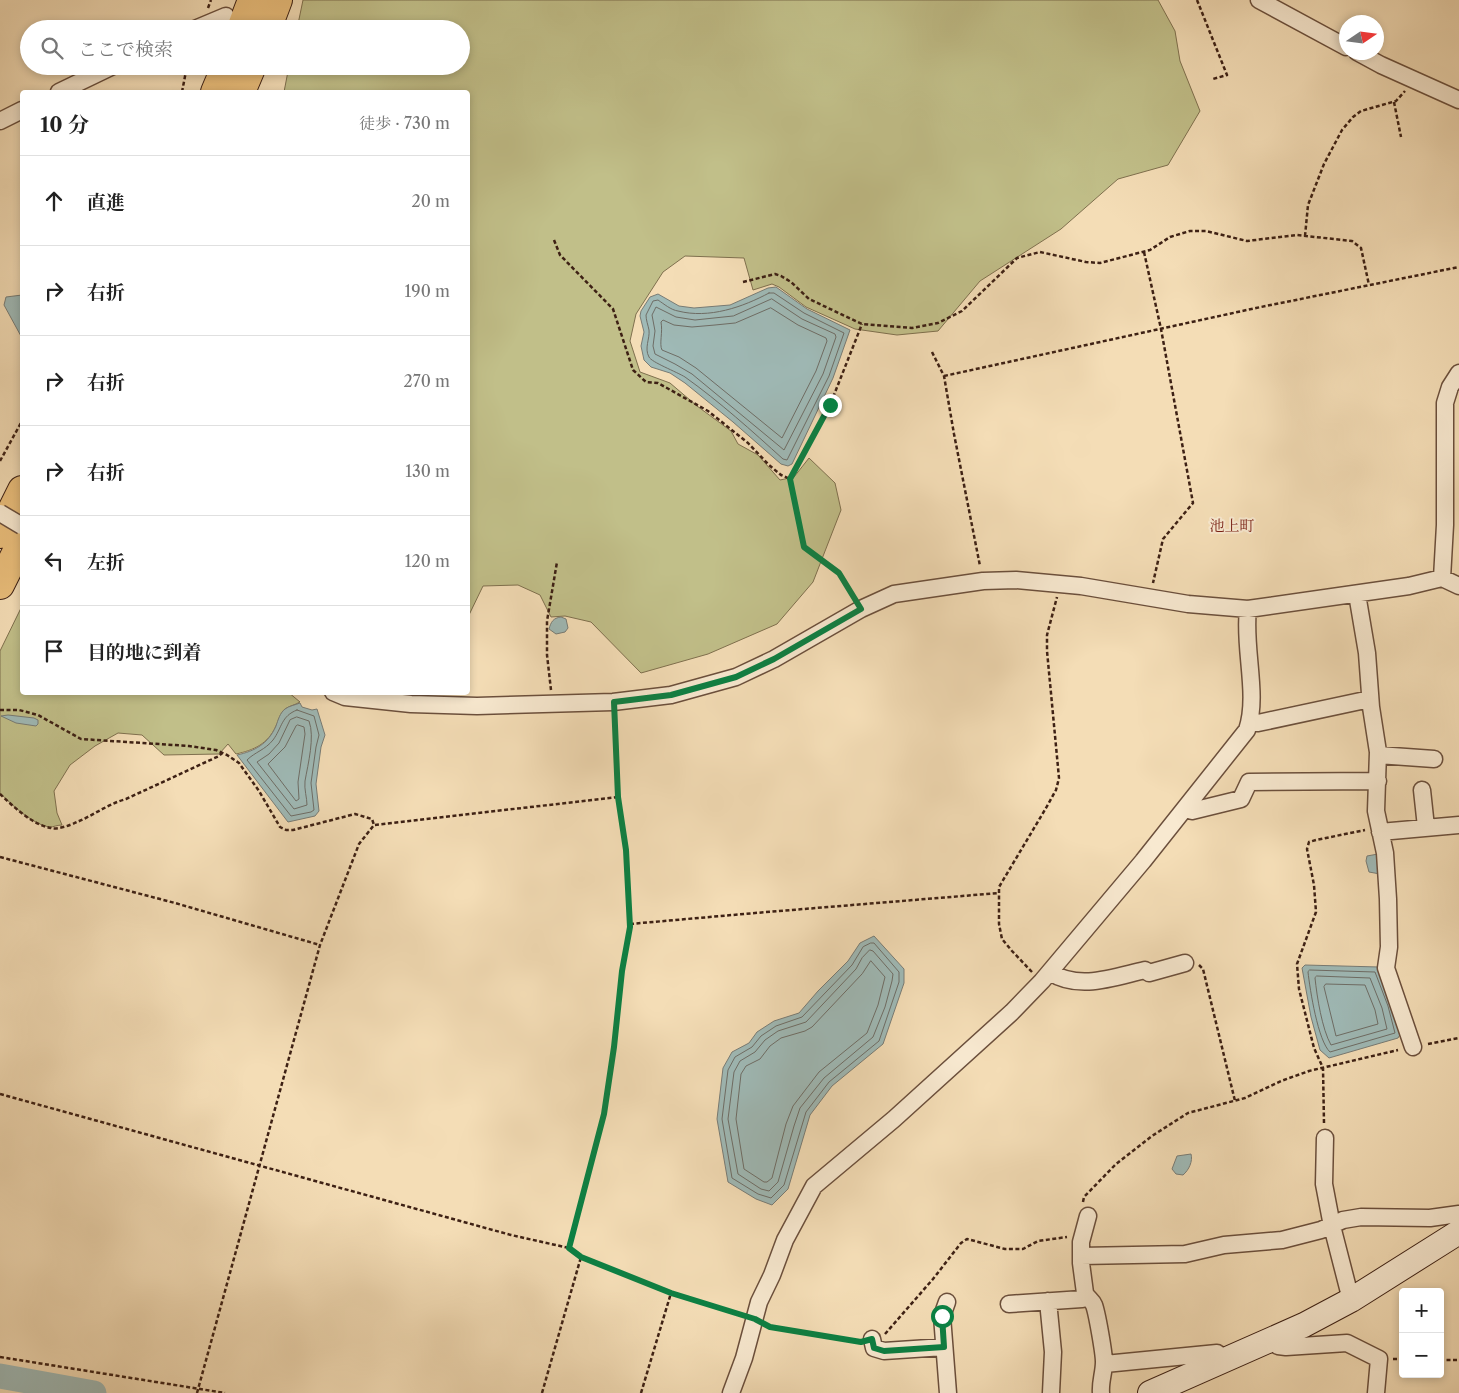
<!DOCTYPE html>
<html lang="ja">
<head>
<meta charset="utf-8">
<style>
  body { margin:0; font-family:"Libre Caslon Text","Noto Serif JP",serif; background:#f2f2f2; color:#222 }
  .controls { position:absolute; right:15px; bottom:15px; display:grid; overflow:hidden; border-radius:5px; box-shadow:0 2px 8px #0003 }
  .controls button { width:45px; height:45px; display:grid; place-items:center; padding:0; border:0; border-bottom:1px solid #e0e0e0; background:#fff; color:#222; font:25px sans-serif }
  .compass { position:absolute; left:1339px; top:15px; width:45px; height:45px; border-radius:50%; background:#fff; box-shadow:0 2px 8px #0003; rotate:77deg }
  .stop { position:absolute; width:15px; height:15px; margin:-11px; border:4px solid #0b8043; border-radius:50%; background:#fff }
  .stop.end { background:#0b8043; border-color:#fff; box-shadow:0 1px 5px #0008 }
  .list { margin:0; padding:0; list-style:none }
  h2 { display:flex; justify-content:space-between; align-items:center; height:65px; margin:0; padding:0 20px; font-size:21px }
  h2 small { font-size:16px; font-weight:400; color:#767676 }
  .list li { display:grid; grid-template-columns:32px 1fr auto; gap:15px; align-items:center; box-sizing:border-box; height:90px; padding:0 20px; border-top:1px solid #e0e0e0 }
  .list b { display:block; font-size:19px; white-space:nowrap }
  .list em { font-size:16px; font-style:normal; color:#767676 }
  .icon { flex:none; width:28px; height:28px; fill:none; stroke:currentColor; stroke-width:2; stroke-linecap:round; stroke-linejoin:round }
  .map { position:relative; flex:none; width:1459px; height:1393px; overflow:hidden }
  .search { position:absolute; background:#fff; box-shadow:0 2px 8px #0003; left:20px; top:20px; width:450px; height:55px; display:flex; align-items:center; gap:12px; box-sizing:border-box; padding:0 18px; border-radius:28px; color:#767676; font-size:19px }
  .panel { position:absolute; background:#fff; box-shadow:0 2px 8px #0003; left:20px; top:90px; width:450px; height:605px; border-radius:5px }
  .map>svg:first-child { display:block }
  .green { fill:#c1bf89; stroke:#7f704e }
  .water { fill:#9fbab7; stroke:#787c76 }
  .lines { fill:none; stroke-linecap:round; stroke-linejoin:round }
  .shore { stroke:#6e6d66; stroke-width:1 }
  .river { stroke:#9fbab7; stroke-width:25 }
  .street-casing { stroke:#6b4f3c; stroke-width:19 }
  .secondary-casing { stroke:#3d2014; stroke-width:26 }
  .highway-casing { stroke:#3d2014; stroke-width:30 }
  .path { stroke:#3d2014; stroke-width:2.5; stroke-dasharray:4 2.5; stroke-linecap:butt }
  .street { stroke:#f8e9d0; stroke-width:16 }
  .secondary { stroke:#f8e9d0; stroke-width:24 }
  .highway { stroke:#eabe7b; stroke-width:28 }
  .street-bridge-casing { stroke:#6b4f3c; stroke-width:19; stroke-linecap:butt }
  .street-bridge { stroke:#f8e9d0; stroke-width:16 }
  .route { stroke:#0b8043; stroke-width:6 }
  .labels { text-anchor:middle; stroke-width:4; stroke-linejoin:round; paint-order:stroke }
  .quarter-label { font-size:15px; fill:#7a1f14; stroke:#f8e9d0 }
</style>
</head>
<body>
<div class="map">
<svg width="1459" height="1393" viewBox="0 0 1459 1393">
  <rect width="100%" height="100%" fill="#f4ddb6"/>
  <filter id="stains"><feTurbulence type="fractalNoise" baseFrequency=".004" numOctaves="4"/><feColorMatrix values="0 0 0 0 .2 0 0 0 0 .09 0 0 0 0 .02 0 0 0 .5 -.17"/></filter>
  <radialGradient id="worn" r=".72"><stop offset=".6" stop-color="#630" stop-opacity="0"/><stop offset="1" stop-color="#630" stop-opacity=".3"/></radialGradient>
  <path class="green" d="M303 0H1158L1175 31 1180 61 1200 111 1168 165 1118 179 1061 229 980 281 938 331 897 335 855 329 806 307 779 287 772 284 753 290 744 258 685 256 663 272 636 314 630 341 640 372 670 383 697 406 731 431 738 444 758 455 780 480 794 477 809 458 835 483 841 510 813 582 777 624 708 654 641 673 591 622 565 616 551 617 540 595 518 585 483 586 468 617V92H284L289 66H461V29H297Z
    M22 606V692H288L300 702C295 705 289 706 285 709 280 713 279 720 276 726 268 744 254 750 236 754L228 744 219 754 164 755 142 735 118 733 95 746 70 765 54 791 57 813 62 825C58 825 53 827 50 827 33 825 11 804 0 793V651Z"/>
  <path class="water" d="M776 287 807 309 850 330 833 378 792 464 788 466 781 464 733 422 685 383 670 373 651 367 644 360 641 346 644 332 640 316 641 311 650 297 658 294 679 306 694 308 730 305 768 288Z
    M22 295V338L4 305 6 297Z
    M561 617 566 619 568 628 565 632 556 634 549 629C551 622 553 618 561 617Z
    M300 703 302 707 312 710 317 709 325 735 321 747 316 784 319 811 315 816 288 822 237 755C255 751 268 744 276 726 278 720 280 713 285 709 289 706 295 705 300 703Z
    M8 715 34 718 38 720V724L36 726 16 723 1 716Z
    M1378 854 1380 874 1369 872 1366 861 1367 856Z
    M874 936 904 969V983L883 1044 832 1086 810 1115 788 1189 772 1205 756 1199 728 1182 717 1119 723 1068 732 1052 749 1043 757 1032 774 1021 799 1013 818 991 848 961 860 943Z
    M1305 965 1379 967 1401 1033 1398 1038 1329 1058 1320 1050 1311 1017 1302 968Z
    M1191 1154C1193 1161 1189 1170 1183 1175L1176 1174 1172 1169 1177 1156Z"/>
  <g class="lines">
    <path class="shore" d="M769 293H774L804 313 844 333 829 376 787 460 783 459C752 431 720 402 685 377 677 372 651 362 649 357 644 348 650 339 649 330 648 325 646 320 646 315L653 301 658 300C664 304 671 310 678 311 709 319 743 307 769 293Z
      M772 299 802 319 835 334 836 337 823 374 784 450 692 374 675 364 655 354 653 346 655 331 652 315 656 307 676 317 695 320 733 316Z
      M771 308 798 325 826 338 827 341 816 371 782 438 696 368 679 357 662 350C659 344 663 332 661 322L663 320 674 325 692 327 715 325 735 323Z
      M297 710 314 716 319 735 316 747 311 783 314 810 311 812 291 816 247 760C255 752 265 750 273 740 282 728 281 716 297 710Z
      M297 717 309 721C315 737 308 764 305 781 304 789 307 798 307 805L294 809 257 762 269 754 279 743 290 720Z
      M298 725 304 727 305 734 298 782 299 799 296 801 268 764 285 747 296 726Z
      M871 943H874L899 972V982L879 1041 829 1082 806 1112 784 1185 771 1198 758 1194 732 1178 722 1119 728 1070 735 1057 752 1047 761 1036 776 1026 802 1017 852 965 863 947Z
      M870 950 873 951 893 974 892 981 885 1007 873 1037 824 1078 800 1108 794 1126 778 1182 769 1191 761 1189 738 1174 728 1119 734 1072 740 1061 755 1052 765 1040 778 1031 806 1022 856 969 862 958Z
      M871 961 885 977 878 1005 867 1033 819 1072 793 1106 786 1124 772 1178 767 1182H764L744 1169 736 1119 741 1074 746 1066 760 1059 770 1046 781 1038 805 1031 812 1027 862 974Z
      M1310 970 1375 972 1388 1006 1395 1033 1330 1052C1318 1041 1310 990 1308 972Z
      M1317 976 1370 978 1382 1008 1387 1029 1331 1045C1322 1029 1317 997 1315 978Z
      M1326 984 1365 985 1375 1010 1378 1024 1336 1036 1324 987Z"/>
    <path class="river" d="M0 1376 94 1393"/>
    <defs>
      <path id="street" d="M1259 0 1346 47
        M195 29 226 16
        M1357 52 1381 65 1459 100
        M59 92 113 66
        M0 121 22 110
        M1442 578 1445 525V403L1450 387 1459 373
        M1357 594 1367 653 1371 707 1378 752 1376 811 1385 853 1388 899 1389 947 1386 968 1413 1047
        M333 692 345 697 411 704 477 706 613 702 671 695 736 677 774 659 861 609 894 594 983 581 1016 580 1081 586 1188 604 1248 609 1409 586 1442 578 1459 586
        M1250 722 1258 723 1370 699
        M1378 755 1434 759
        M1422 790 1426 827
        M1186 809 1192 811 1241 799 1249 782 1378 781
        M1380 832 1459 825
        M1050 972C1079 991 1114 977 1145 970L1149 973 1185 963
        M1325 1138 1324 1184 1332 1226 1351 1300
        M1088 1216 1081 1242V1263L1085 1293C1087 1298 1092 1300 1094 1305 1097 1313 1104 1353 1104 1362 1104 1373 1100 1382 1101 1393
        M1081 1256 1185 1254 1224 1245 1282 1240 1321 1230 1343 1220 1361 1217 1430 1218 1459 1214
        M1048 1301 1053 1352 1051 1393
        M947 1302 942 1316 948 1393
        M1009 1304 1082 1299 1086 1297
        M872 1339 874 1348 884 1351 944 1347
        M1273 1339 1278 1346 1286 1347 1347 1343 1379 1359 1376 1393
        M1105 1364 1217 1353 1225 1360
        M731 1393 744 1358 759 1302 772 1275 785 1240 814 1186 894 1119 1012 1012 1042 981 1143 861 1247 730C1259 695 1243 647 1248 609"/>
      <path id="secondary" d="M1150 1393 1304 1325 1351 1300 1459 1232"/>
      <path id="highway" d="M241 29 252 0
        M267 29 278 0
        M215 92 226 66
        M241 92 252 66
        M0 534 22 490
        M0 585 22 541"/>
    </defs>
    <use href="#street" class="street-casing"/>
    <use href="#secondary" class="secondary-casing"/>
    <use href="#highway" class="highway-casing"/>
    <path class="path" d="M1197 0 1227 75 1213 79
      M208 8 211 0
      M182 92 187 66
      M1394 102 1401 137
      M1305 236 1308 205 1324 164 1342 130 1353 117 1361 111 1396 101 1405 91
      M554 240 560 255 613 309 633 370 646 382 658 383 708 411 748 443 769 465 781 475 790 479
      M1144 252 1161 329 1193 503 1163 539 1153 583
      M743 282 775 274 781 276 791 282 809 299 862 324 912 328 938 323 962 311 1017 258 1040 252 1086 262 1100 263 1150 250 1170 237 1190 231H1206L1247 241 1297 235 1352 241 1361 248 1369 285
      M932 352 944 376 954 434 980 566
      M944 376 1256 308 1459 267
      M0 461 22 421
      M854 597 839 573 804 547 790 479 830 405 862 324
      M551 690 547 655V621L557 562
      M0 710H19L38 715 81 739 189 746 216 750 227 755 239 763 259 791 280 827 286 830H293L355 814 372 819 374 825
      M0 794C14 807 31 824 51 828 57 830 71 825 77 822 94 815 108 804 126 799L219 756 222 753
      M0 857 175 903 320 945
      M630 924 755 913 999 893
      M1199 965 1203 969 1235 1101
      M1032 972 1012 951 1002 939 999 924V887L1046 808 1056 790 1059 778 1047 651V635L1057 597
      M1428 1044 1459 1038
      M0 1094 511 1235 569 1248 581 1257 671 1293 740 1315
      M1324 1123 1323 1068 1314 1048 1299 989 1297 964 1316 912 1314 885 1307 849 1309 842 1316 840 1365 830
      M1083 1202 1084 1197 1116 1164 1152 1136 1188 1113 1245 1098 1281 1081 1309 1071 1398 1050
      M569 1248 604 1114 614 1047 623 971 630 927 626 850 618 797 614 716
      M768 1326 858 1342
      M885 1334 933 1279 961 1243 967 1239 1005 1249H1023L1038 1241 1067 1237
      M0 1357 225 1393
      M1393 1359H1403
      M1440 1360H1459
      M197 1393 320 945 359 844 374 825 618 797
      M542 1393 581 1257
      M641 1393 671 1293"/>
    <use href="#street" class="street"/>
    <use href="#secondary" class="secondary"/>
    <use href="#highway" class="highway"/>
    <defs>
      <path id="street-bridge" d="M0 513 22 526"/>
    </defs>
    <use href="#street-bridge" class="street-bridge-casing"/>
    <use href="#street-bridge" class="street-bridge"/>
  </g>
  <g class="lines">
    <path class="route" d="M830 405 790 479 804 547 839 573 861 609 774 659 736 677 671 695 614 702 618 797 626 850 630 927 622 971 614 1047 604 1114 569 1248 581 1257 671 1293 755 1319 770 1327 861 1342 872 1339 874 1348 884 1351 944 1347 942 1316"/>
  </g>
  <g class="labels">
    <g class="quarter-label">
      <text x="1232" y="531">池上町</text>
    </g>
  </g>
  <rect width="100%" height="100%" filter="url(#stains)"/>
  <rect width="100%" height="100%" fill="url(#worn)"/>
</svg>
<div class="controls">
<button>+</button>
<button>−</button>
</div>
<svg class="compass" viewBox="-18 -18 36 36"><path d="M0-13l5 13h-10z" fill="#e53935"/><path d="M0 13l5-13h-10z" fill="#767676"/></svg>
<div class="stop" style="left:942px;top:1316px"></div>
<div class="stop end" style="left:830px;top:405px"></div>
<div class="search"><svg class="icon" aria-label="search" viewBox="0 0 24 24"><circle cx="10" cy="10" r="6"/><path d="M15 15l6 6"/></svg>ここで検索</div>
<section class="panel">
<h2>10 分<small>徒歩 · 730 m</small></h2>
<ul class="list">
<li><svg class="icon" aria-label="ahead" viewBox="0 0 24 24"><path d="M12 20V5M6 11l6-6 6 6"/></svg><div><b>直進</b></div><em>20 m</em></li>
<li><svg class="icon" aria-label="right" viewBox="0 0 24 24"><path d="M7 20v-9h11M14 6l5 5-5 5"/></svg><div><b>右折</b></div><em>190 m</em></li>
<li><svg class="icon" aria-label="right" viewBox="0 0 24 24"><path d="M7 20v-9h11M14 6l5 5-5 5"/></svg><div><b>右折</b></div><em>270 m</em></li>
<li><svg class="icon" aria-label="right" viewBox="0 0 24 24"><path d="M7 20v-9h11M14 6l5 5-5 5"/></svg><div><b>右折</b></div><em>130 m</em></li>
<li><svg class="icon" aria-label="left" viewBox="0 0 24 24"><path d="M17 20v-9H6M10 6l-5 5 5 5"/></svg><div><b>左折</b></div><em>120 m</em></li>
<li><svg class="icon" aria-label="arrive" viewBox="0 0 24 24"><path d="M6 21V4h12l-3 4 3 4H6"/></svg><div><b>目的地に到着</b></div></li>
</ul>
</section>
</div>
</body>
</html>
